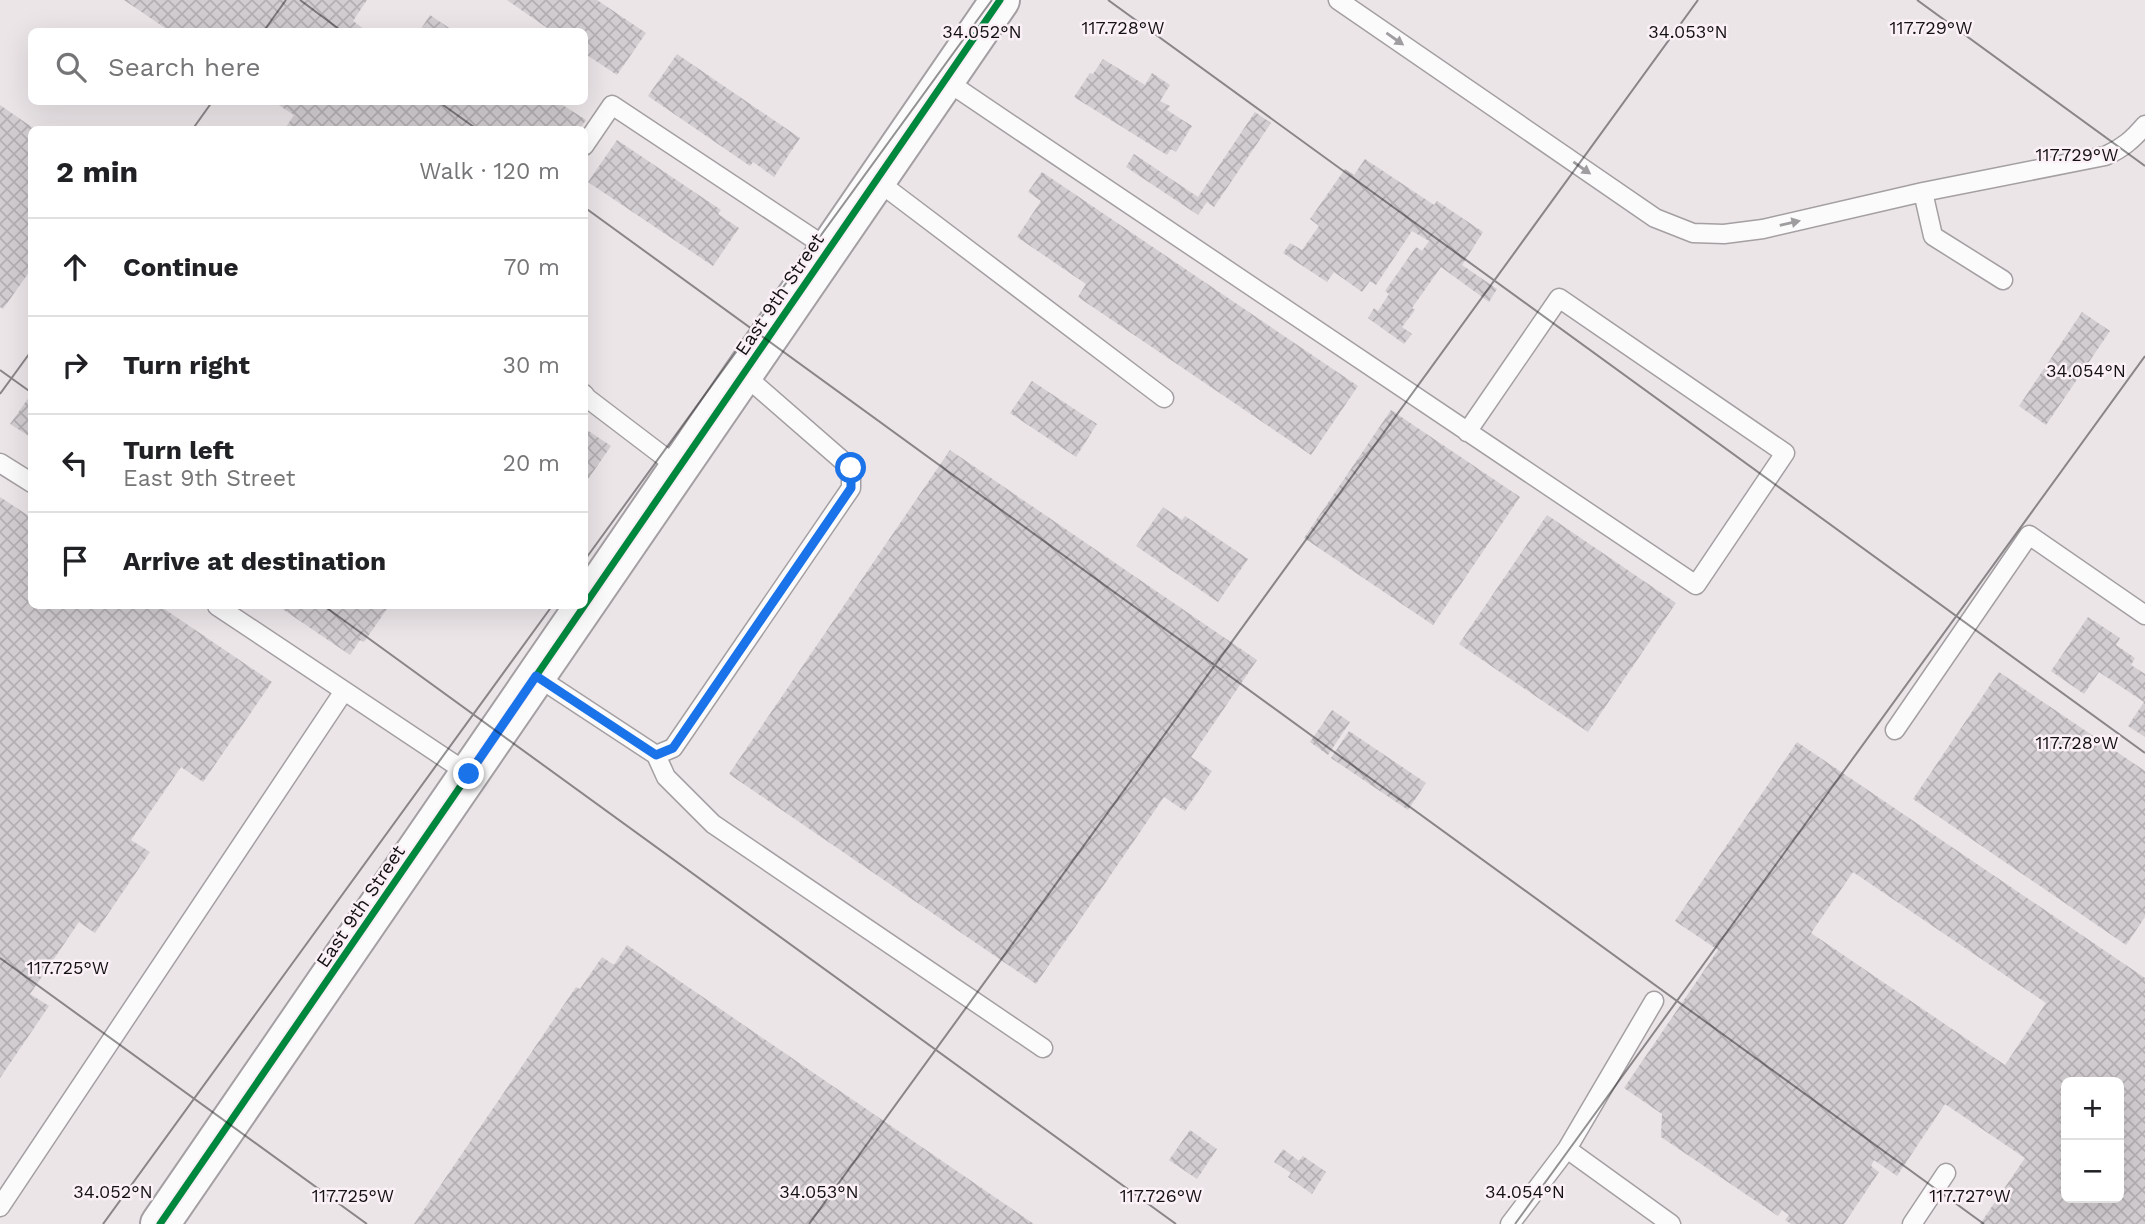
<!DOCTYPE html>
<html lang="en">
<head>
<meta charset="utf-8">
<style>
  body { margin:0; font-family:"Work Sans",sans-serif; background:#f2f2f2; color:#202124 }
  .controls { position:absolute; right:21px; bottom:21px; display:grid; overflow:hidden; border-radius:10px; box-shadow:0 7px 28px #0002 }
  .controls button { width:63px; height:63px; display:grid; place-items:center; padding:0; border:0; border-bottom:2px solid #e0e0e0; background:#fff; color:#202124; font:35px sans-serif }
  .stop { position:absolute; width:21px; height:21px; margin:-16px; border:5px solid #1a73e8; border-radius:50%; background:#fff }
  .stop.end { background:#1a73e8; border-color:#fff; box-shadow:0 2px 7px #0008 }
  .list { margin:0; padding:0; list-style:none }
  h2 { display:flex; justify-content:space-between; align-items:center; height:91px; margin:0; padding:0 28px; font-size:30px }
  h2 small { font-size:23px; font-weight:400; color:#757577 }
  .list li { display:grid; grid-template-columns:46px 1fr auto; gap:21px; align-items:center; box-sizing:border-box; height:98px; padding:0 28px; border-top:2px solid #e0e0e0 }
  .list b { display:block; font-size:26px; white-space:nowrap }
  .list p { margin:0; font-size:23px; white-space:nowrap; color:#757577 }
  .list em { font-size:23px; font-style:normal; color:#757577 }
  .icon { flex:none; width:38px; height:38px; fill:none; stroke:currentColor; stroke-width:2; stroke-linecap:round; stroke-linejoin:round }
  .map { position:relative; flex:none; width:2145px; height:1224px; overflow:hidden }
  .search { position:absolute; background:#fff; box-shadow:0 7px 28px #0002; left:28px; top:28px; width:560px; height:77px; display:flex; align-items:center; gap:18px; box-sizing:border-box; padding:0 24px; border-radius:10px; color:#757577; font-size:26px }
  .panel { position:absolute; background:#fff; box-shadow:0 7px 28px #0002; left:28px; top:126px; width:560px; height:483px; border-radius:10px }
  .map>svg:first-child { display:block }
  .building { fill:url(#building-cross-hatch); fill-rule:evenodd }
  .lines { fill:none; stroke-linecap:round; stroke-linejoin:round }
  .lane-casing { stroke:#a49fa2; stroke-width:21 }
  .secondary-casing { stroke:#a49fa2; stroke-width:42 }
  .lane { stroke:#fcfbfc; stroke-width:18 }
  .secondary { stroke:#fcfbfc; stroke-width:38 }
  .cycleway-casing { stroke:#faf0f6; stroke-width:11 }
  .cycleway { stroke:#00873e; stroke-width:7 }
  .oneway { fill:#9f9d9f }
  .route { stroke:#1a73e8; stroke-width:9 }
  .ticks { fill:none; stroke:#141113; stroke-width:2; stroke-opacity:0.45 }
  .labels { text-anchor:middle; stroke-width:5; stroke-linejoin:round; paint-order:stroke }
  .street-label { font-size:19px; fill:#141113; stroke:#faf0f6 }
  .ticks-label { font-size:18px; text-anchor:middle; fill:#141113; stroke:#faf0f6; stroke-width:5; stroke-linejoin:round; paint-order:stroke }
</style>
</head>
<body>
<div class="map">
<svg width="2145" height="1224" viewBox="0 0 2145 1224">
  <defs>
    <pattern id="building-cross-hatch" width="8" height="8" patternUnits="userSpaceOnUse" patternTransform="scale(1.75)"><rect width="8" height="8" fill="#d2cdd0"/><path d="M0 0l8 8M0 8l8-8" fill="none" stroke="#b3afb2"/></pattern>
  </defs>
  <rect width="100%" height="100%" fill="#ebe5e8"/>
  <path class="building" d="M124 0H367L353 21 368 32H171Z
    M507 0H597L646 33 617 75 584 53V32H553Z
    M430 15 455 32H419Z
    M677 54 800 138 774 177 753 162 750 166 648 96Z
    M1103 59 1145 85 1152 73 1170 85 1160 101 1170 106 1167 110 1192 126 1176 152 1171 149 1167 155 1074 97 1090 73 1093 74Z
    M274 102H558L586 120 579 130H284L294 115Z
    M0 105 36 130H32V268L3 309 0 307Z
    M1255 112 1271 123 1214 207 1207 202 1198 215 1126 167 1134 154 1198 197Z
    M617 140 721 210 718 214 739 228 713 266 588 182Z
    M1365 159 1434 205 1437 201 1483 232 1462 265 1497 289 1489 302 1441 267 1412 308 1415 310 1402 327 1412 334 1404 344 1368 318 1374 308 1378 311 1389 294 1385 291 1416 247 1422 251 1429 241 1412 231 1376 285 1370 281 1362 292 1334 272 1327 282 1283 253 1290 243 1302 250 1319 226 1310 219 1345 169 1354 175Z
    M1042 172 1358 386 1311 455 1078 297 1086 284 1017 237 1041 201 1028 192Z
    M2082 312 2110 331 2046 425 2019 406Z
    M1032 381 1097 424 1076 457 1010 413Z
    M32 393V438L10 424Z
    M1391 410 1520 497 1433 625 1304 538Z
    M584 428 611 446 584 485Z
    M950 450 1257 660 1191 757 1212 771 1185 811 1164 797 1036 984 729 774Z
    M0 497 32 518V606H160L272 682 203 782 181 767 131 840 150 852 95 933 79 922 30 994 49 1006 0 1078Z
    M1163 507 1182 520 1185 516 1248 559 1218 602 1136 546Z
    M1547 515 1676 603 1588 732 1459 644Z
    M278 606H389L364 642 360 640 350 655Z
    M2088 617 2120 638 2116 645 2135 658 2131 665 2145 674V737L2128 726 2144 702 2099 672 2084 694 2051 671Z
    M1999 672 2145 771V917L2126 945 1913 799Z
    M1332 710 1350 722 1328 755 1310 742Z
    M1349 731 1426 783 1408 810 1331 758Z
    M1797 742 2145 978V1224H1980L2025 1158 1945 1104 1897 1176 1874 1160 1871 1166 1879 1172 1844 1224H1791L1785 1220 1789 1215 1782 1210 1778 1216 1661 1137 1662 1114 1624 1088 1718 950 1675 921ZM1853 872 2046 1003 2005 1065 1811 933ZM2066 1082H2119V1198H2066Z
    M627 945 1034 1224H414L576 987 580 989 602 957 614 965Z
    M1190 1130 1217 1149 1197 1179 1169 1160Z
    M1283 1149 1299 1161 1303 1156 1326 1172 1312 1194 1288 1177 1291 1173 1274 1162Z"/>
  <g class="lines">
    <defs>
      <path id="lane" d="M1338 0 1655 218 1693 233 1724 234 1763 229 1923 192 2105 156C2122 149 2133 139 2145 125
        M945 80 1019 130 1696 585 1785 453 1559 298 1467 432
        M584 146 612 105 829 249
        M876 180 1164 398
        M1923 192 1933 236 2003 280
        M584 394 587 398 679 468
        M0 463 32 483
        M217 606 469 774
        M536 676 656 755 673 748 851 488V468L743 374
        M1895 730 2029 535 2145 615
        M656 755 666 777 713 824 1043 1048
        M1654 1001 1567 1149 1671 1224
        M0 1207 344 691
        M1510 1224 1567 1149
        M1912 1224 1946 1173"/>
      <path id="secondary" d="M160 1224 1000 0"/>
    </defs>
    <use href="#lane" class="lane-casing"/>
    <use href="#secondary" class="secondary-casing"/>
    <use href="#lane" class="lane"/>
    <use href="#secondary" class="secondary"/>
    <defs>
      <path id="cycleway" d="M160 1224 1000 0"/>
    </defs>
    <use href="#cycleway" class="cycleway-casing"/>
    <use href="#cycleway" class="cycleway"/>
  </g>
  <defs><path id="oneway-solid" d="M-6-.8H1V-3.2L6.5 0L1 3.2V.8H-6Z" transform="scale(1.75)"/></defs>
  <g class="oneway">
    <use href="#oneway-solid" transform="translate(1395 39) rotate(35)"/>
    <use href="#oneway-solid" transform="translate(1582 168) rotate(35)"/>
    <use href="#oneway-solid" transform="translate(1790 223) rotate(-13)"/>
  </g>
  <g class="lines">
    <path class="route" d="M469 774 536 676 656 755 673 748 851 488V468"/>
  </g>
  <path class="ticks" d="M300 0 343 32M1108 0 2145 753M1917 0 2145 166M263 32 286 0M439 102 478 130M192 130 212 102M584 207 1984 1224M0 370 32 393M0 394 32 350M584 561 992 0M324 606 1176 1224M0 958 367 1224M103 1224 552 606M809 1224 1698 0M1515 1224 2145 356"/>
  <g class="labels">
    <g class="street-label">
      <text transform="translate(779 294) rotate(-56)" y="7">East 9th Street</text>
      <text transform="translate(360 906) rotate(-56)" y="7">East 9th Street</text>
    </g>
  </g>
  <g class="ticks-label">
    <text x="1123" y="34">117.728°W</text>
    <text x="1931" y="34">117.729°W</text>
    <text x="982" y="38">34.052°N</text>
    <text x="1688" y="38">34.053°N</text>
    <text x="2077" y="161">117.729°W</text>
    <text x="2086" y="377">34.054°N</text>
    <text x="2077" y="749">117.728°W</text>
    <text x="68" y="974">117.725°W</text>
    <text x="113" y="1198">34.052°N</text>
    <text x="819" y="1198">34.053°N</text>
    <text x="1525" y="1198">34.054°N</text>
    <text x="353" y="1202">117.725°W</text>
    <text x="1161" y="1202">117.726°W</text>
    <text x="1970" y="1202">117.727°W</text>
  </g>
</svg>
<div class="controls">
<button>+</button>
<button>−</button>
</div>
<div class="stop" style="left:851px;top:468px"></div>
<div class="stop end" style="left:469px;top:774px"></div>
<div class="search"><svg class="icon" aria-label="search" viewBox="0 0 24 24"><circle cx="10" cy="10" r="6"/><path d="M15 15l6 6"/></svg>Search here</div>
<section class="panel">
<h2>2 min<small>Walk · 120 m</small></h2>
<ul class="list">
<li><svg class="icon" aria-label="ahead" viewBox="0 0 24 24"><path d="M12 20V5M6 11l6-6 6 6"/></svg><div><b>Continue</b></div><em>70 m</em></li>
<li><svg class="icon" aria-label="right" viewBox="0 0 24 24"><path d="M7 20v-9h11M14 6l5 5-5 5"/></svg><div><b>Turn right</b></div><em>30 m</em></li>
<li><svg class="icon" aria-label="left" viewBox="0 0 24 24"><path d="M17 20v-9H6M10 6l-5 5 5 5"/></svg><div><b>Turn left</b><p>East 9th Street</p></div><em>20 m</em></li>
<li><svg class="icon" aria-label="arrive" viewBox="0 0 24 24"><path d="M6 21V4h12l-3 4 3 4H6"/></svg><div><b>Arrive at destination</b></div></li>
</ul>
</section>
</div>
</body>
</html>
